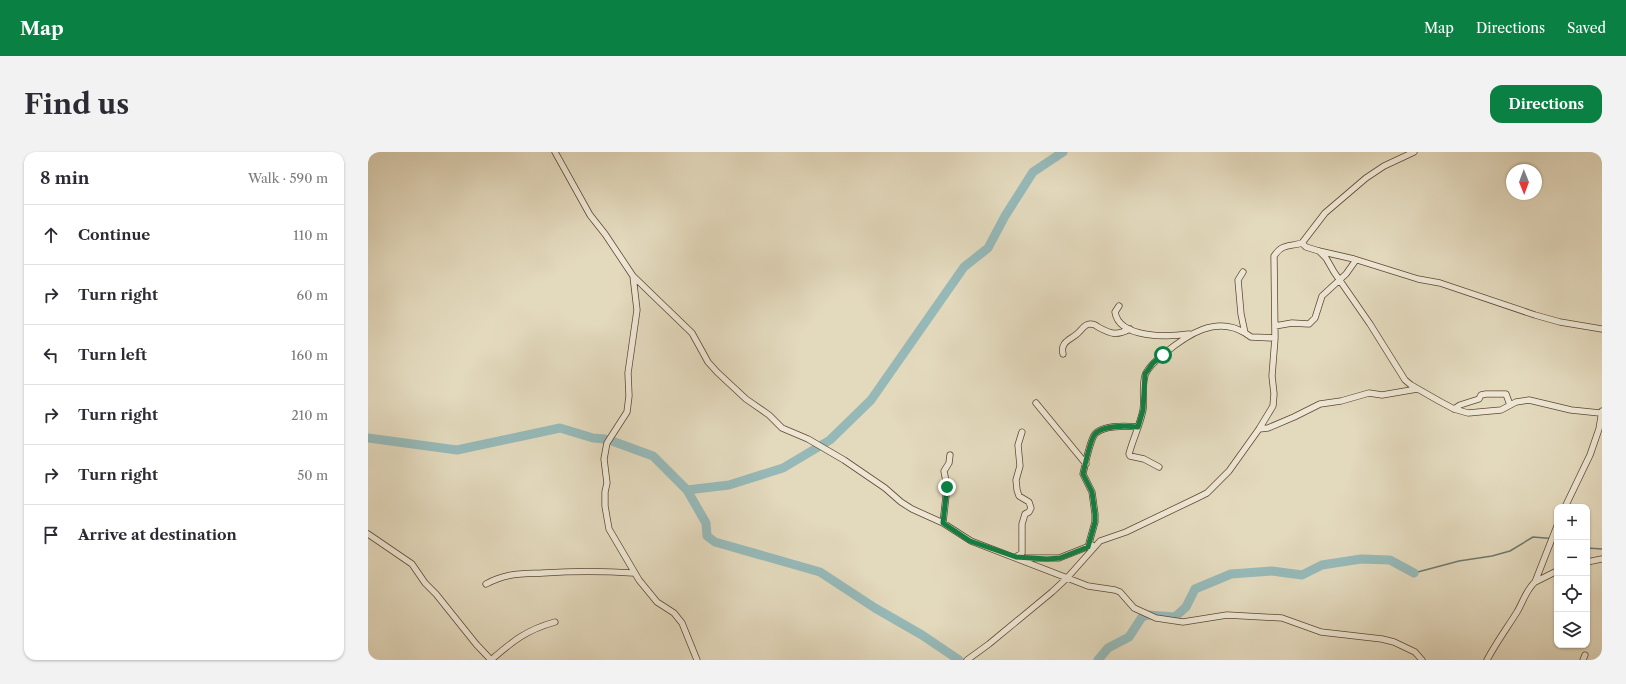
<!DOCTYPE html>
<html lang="en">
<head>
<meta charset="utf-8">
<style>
  body { margin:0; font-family:"Libre Caslon Text",serif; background:#f2f2f3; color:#2b2b33 }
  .controls { position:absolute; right:12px; bottom:12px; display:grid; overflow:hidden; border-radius:8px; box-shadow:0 1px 3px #0004 }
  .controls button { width:36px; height:36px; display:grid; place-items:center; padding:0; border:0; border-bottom:1px solid #e1e1e2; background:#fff; color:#2b2b33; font:20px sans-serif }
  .compass { position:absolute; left:1138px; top:12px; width:36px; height:36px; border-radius:50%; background:#fff; box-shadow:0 1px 3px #0004; rotate:179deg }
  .stop { position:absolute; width:12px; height:12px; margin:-9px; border:3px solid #0b8043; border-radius:50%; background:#fff }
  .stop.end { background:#0b8043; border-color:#fff; box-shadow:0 1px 4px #0008 }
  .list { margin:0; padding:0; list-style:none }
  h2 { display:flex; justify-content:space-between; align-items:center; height:52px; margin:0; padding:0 16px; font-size:17px }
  h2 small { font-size:13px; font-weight:400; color:#7c7c81 }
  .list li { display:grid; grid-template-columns:26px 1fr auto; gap:12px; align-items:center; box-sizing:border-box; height:60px; padding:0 16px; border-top:1px solid #e1e1e2 }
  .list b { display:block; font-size:15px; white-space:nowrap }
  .list em { font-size:13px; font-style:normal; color:#7c7c81 }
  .icon { flex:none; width:22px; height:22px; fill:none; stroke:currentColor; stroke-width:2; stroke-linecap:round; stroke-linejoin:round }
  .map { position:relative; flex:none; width:1234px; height:508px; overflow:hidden; border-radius:12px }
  header { display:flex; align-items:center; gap:24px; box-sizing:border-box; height:56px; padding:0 20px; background:#0b8043; color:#fff }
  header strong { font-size:19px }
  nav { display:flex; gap:22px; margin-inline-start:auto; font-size:14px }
  .intro { display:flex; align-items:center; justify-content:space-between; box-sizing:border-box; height:96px; padding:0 24px }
  h1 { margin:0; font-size:28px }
  .button { padding:10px 18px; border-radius:12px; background:#0b8043; color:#fff; font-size:14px; font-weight:700 }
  main { display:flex; gap:24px; padding:0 24px }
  aside { flex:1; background:#fff; border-radius:12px; box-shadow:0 1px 3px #0004 }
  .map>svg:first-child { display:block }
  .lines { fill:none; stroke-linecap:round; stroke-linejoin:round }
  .stream { stroke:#6e796e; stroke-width:1.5 }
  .river { stroke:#96b9b8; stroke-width:9 }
  .minor-casing { stroke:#5e482f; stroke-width:7 }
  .minor { stroke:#ede6d4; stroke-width:5.5 }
  .route { stroke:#0b8043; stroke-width:5 }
</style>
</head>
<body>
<header>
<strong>Map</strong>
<nav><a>Map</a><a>Directions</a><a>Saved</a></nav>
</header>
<div class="intro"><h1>Find us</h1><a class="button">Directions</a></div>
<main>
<aside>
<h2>8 min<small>Walk · 590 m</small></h2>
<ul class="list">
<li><svg class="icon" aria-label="ahead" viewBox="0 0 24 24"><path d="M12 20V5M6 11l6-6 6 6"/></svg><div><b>Continue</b></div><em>110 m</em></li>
<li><svg class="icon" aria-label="right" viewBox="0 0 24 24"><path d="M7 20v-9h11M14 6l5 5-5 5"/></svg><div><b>Turn right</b></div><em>60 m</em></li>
<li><svg class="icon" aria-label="left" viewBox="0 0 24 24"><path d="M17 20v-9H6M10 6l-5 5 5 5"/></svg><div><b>Turn left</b></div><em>160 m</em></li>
<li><svg class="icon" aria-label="right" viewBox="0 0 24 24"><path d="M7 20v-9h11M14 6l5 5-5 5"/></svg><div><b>Turn right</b></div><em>210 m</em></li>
<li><svg class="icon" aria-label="right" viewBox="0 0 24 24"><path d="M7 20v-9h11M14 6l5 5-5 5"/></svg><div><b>Turn right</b></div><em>50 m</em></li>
<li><svg class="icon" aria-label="arrive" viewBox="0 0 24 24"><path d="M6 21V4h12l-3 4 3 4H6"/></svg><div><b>Arrive at destination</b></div></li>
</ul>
</aside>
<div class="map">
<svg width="1234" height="508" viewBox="0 0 1234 508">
  <rect width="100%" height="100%" fill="#e3d9bd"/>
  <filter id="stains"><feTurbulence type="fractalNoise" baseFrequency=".005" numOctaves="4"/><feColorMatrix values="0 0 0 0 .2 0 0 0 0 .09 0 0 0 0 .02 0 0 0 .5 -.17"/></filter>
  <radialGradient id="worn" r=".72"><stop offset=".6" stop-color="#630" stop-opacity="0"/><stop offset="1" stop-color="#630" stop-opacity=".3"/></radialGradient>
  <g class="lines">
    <path class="stream" d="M1219 396 1234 397
      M1046 421 1091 409 1124 404 1142 399 1165 385 1189 387"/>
    <path class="river" d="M0 286 89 298 192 276 225 286 237 287
      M244 289 285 304 319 338 338 371 339 384 347 390 452 420 507 456 554 483 591 508
      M319 338 361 333 415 316 462 288 503 248 596 115 620 96 637 64 665 20 695 0
      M730 508 740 496 761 485 774 465 780 463 807 465 818 455 827 437 863 422 904 419 934 423 954 413 993 407 1022 408 1046 421"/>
    <defs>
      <path id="minor" d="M187 0 222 63 237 82 265 124 269 158 260 221 261 244 259 260 239 291 238 296 236 307 239 331 237 340V354L241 377 271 428 289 450 306 461 314 471 329 508
        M934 91 938 95 951 99 986 107 1050 127 1072 131 1167 163 1192 170 1234 177
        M951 99 958 106 966 120 1002 172 1037 228 1043 233 1071 249 1086 257 1100 261 1133 258 1148 250 1161 248 1203 258 1232 261
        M875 120 870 128 873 162 877 181 883 185 907 186
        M265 124 324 181 340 210 349 220 378 247 401 263 414 276 440 287 476 308 517 336 533 350 544 357 575 371 603 389 720 434 747 438 752 440 766 456 788 466 815 470 859 463 914 466 953 480 1014 487 1026 490 1047 500 1054 508
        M751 154 747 160C751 187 801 185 821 182
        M907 174 924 171 941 172 947 166 954 144 978 122 988 108
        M695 202C692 189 703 188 710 181 714 178 716 172 722 172 725 172 728 173 730 175 743 182 748 184 762 177
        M668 251 718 312
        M1086 257 1092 253 1111 247 1113 243 1118 242H1138L1142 253
        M891 277 900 276 926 265 952 252 973 249 1001 241 1014 243 1049 237
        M791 315 776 307 762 304 761 302C765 287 772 273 775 258 777 247 773 231 778 221 782 213 790 207 797 201 819 183 848 163 877 181
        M1197 355 1222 303 1231 277 1234 259
        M575 371 579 335 576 319 581 311 582 303
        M0 382 44 412 57 431 68 442 108 492 123 508C145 489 158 478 187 470
        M720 395 727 370V362L724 340 715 322C717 313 722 288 727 282 735 273 759 274 770 275
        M648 405 654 401V372L657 362 661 360 663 356 661 350 651 344 649 338 648 328 652 314 650 293 654 280
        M653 406H691L724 393
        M1219 410 1234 407
        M1167 430 1189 419
        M118 432C138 421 153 422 175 421 205 419 235 419 265 421
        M599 508 621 492 684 440 699 426 732 389 758 380 829 346 839 341 861 319 891 277 905 254 906 242 904 224 907 186 906 104C915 91 921 95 934 91L957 61 998 26 1016 14 1046 0
        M1119 508C1128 491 1139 476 1149 460 1155 450 1158 438 1167 430L1189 374
        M1215 508 1217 503"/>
    </defs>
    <use href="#minor" class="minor-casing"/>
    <use href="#minor" class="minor"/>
  </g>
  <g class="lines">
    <path class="route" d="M579 335 575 371 602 389 648 405 679 407 692 406 720 395 727 370V362L724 340 715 322C717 313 722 288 727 282 735 273 759 274 770 275L775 258 777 222 785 211 795 203"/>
  </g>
  <rect width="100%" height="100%" filter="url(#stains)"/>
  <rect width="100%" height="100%" fill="url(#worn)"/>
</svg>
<div class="controls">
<button>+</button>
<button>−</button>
<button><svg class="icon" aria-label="locate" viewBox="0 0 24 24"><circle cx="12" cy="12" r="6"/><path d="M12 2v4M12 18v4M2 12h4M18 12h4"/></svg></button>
<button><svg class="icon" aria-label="layers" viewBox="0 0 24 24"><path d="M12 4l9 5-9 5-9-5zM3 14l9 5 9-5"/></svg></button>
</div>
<svg class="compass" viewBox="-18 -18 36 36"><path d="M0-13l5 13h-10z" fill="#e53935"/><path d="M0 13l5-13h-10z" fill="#7c7c81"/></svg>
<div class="stop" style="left:795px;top:203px"></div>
<div class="stop end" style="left:579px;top:335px"></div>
</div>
</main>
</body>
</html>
